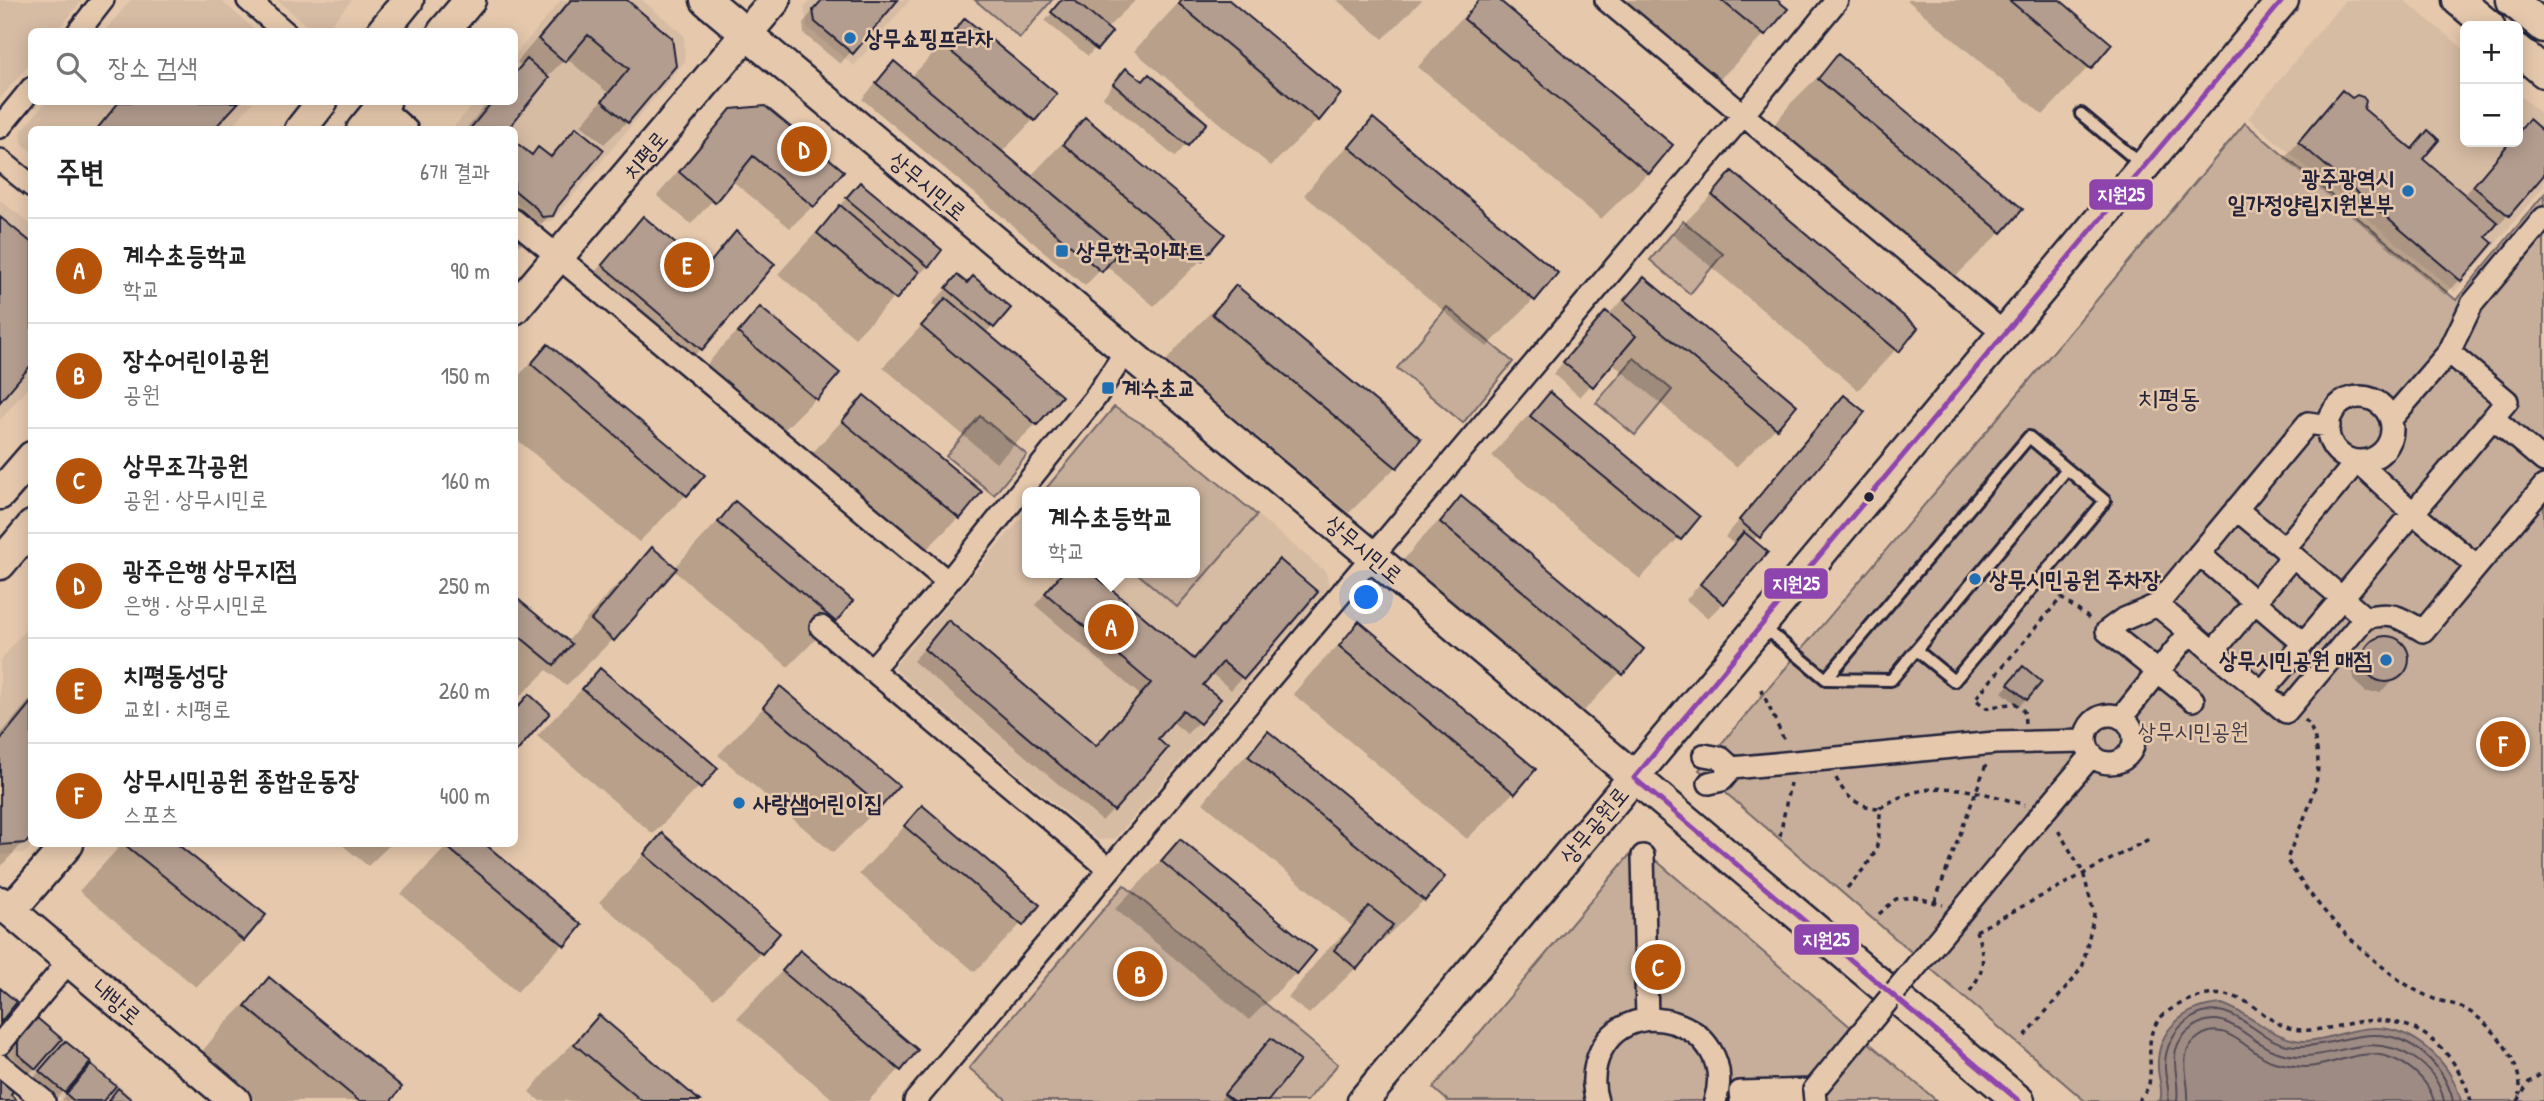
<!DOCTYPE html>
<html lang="ko">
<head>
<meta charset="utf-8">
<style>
  body { margin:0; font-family:"Patrick Hand","Poor Story",sans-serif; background:#f6f6f6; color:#222 }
  .controls { position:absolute; right:21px; top:21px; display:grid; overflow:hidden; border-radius:10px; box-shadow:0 4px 18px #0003 }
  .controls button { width:63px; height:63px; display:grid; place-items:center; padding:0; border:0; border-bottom:2px solid #e0e0e0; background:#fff; color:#222; font:35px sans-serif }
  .you { position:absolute; left:1367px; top:598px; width:24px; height:24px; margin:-18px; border:5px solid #fff; border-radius:50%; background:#1a73e8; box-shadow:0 0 0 10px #1a73e833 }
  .badge { display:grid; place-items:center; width:46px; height:46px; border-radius:50%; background:#b45309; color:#fff; font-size:23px; font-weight:700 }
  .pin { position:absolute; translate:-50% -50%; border:4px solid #fff; box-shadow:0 2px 7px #0006 }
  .popup { position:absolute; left:1022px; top:487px; width:178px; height:91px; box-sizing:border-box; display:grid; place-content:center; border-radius:10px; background:#fff; filter:drop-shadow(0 2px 5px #0005); font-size:23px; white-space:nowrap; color:#767676 }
  .popup b { font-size:26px; color:#222 }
  .popup::after { content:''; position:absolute; left:50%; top:100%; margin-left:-14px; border:14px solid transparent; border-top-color:#fff }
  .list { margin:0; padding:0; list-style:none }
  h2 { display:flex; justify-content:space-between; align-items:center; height:91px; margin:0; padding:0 28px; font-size:30px }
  h2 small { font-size:23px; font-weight:400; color:#767676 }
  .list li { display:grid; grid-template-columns:46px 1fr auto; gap:21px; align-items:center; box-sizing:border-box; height:105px; padding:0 28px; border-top:2px solid #e0e0e0 }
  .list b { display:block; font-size:26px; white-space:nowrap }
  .list p { margin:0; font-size:23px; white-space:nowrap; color:#767676 }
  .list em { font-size:23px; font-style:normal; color:#767676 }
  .icon { flex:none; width:38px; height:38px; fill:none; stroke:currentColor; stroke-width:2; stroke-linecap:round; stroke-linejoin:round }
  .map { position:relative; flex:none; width:2544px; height:1101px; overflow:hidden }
  .search { position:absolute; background:#fff; box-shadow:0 4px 18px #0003; left:28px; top:28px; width:490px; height:77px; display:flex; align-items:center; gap:18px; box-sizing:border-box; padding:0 24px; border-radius:10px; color:#767676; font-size:26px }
  .panel { position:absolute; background:#fff; box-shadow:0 4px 18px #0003; left:28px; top:126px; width:490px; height:721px; border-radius:10px }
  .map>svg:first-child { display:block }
  .built { fill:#d7bca4 }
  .green { fill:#c6ae9a; stroke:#74686a; stroke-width:2 }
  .water { fill:#9e8b83; stroke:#6c6166; stroke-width:2 }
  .shadow { fill:#0003 }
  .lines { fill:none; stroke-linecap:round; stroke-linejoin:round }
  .shore { stroke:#544c58; stroke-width:2 }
  .building { fill:#b39d8f; stroke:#22223b; stroke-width:2 }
  .lane-casing { stroke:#22223b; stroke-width:16 }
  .street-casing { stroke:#22223b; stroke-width:26 }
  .secondary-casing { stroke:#22223b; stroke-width:35 }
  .path { stroke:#22223b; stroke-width:3.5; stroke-dasharray:5 5; stroke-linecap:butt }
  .lane { stroke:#e6c9ad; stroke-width:10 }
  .street { stroke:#e6c9ad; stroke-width:21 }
  .secondary { stroke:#e6c9ad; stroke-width:30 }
  .street-bridge-casing { stroke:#22223b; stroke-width:26; stroke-linecap:butt }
  .street-bridge { stroke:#e6c9ad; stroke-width:21 }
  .bus-1-casing { stroke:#e6c9ad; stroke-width:10 }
  .bus-1 { stroke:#8e44ad; stroke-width:5 }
  .poi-dot { fill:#1f6fb2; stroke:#e6c9ad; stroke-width:2.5 }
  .bus-dot { fill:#22223b; stroke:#e6c9ad; stroke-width:2.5 }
  .labels { text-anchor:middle; stroke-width:5; stroke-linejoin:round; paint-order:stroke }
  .poi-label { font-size:23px; font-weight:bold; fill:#22223b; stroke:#e6c9ad; text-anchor:start }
  .street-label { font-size:23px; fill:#22223b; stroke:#e6c9ad }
  .park-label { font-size:23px; fill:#433e4e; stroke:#e6c9ad }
  .quarter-label { font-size:26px; fill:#22223b; stroke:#e6c9ad }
  .line-badge { stroke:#e6c9ad; stroke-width:2.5 }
  .badge-label { font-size:19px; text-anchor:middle; font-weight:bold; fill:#fff }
</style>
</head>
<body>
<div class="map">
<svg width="2544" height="1101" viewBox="0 0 2544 1101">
  <rect width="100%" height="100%" fill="#e6c9ad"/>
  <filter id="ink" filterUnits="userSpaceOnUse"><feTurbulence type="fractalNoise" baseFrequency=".0143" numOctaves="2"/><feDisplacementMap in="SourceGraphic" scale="14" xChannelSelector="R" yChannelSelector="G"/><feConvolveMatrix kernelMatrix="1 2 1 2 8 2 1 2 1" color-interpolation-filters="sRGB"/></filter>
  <g filter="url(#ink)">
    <path class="built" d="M0 0H83L57 31 32 32 31 62 0 99Z
      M131 0H220L257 31H104Z
      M277 0H352L325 31 314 32Z
      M561 0H642L684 35 685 61 552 221 539 222 515 201 514 130H451L475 102H514L515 55Z
      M811 0H910L854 66 807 27 804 7Z
      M2345 0H2404L2465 50V142H2518V94L2544 116V186L2455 292 2248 118Z
      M46 102H253L230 129 32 130 31 151 22 143 21 132Z
      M0 200 32 225 31 383 0 421Z
      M1114 407 1162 436 1326 572 1329 586 1115 839 1098 840 893 668 1027 511V573H1195V492H1043Z
      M31 623 33 844 25 853 0 855V661Z
      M37 1016 137 1101H65L15 1059 13 1044Z"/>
    <path class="green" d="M975 0H1052L1020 38Z
      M2245 123 2456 300 2544 194V1101H2085L1699 770 1965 457Z
      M1683 221 1723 254 1690 294 1650 260Z
      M1447 307 1513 362 1463 423 1397 368Z
      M1634 358 1672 390 1635 435 1596 403Z
      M1114 407 1162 436 1257 515 1177 607 1137 573H1195V492H1043Z
      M980 416 1027 455 994 495 946 456Z
      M1638 845 1937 1101H1448L1433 1088Z
      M1124 885 1338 1064 1307 1101H1008L969 1068Z"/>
    <path class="water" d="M2222 1004C2250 1013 2273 1040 2304 1041 2327 1041 2350 1028 2373 1028 2415 1027 2451 1062 2461 1101H2160C2164 1090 2158 1079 2158 1068 2156 1029 2186 1006 2222 1004Z"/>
    <path class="shadow" d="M569 0H624L670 38 627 122 604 144 581 125 608 93 566 58 546 78 504 130H465L488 102H514L522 67 517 62Z
      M822 0H896L840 64 804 34 803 23Z
      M1063 0H1136L1106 29 1109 32 1088 56 1045 21Z
      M1181 0H1226L1318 120 1271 166 1134 51Z
      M1337 0H1422L1383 39Z
      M1480 0H1496L1648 173 1601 219 1418 67 1441 39Z
      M1618 0H1775L1785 9 1764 35 1717 82Z
      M1907 0H2058L2110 44 2043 115Z
      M965 21 1034 119 1001 153 1030 177 1085 119 1201 260 1154 306 1105 265 1085 286 862 99 894 63 911 77Z
      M1838 57 2001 232 1954 278 1773 126 1791 103Z
      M1115 82 1205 123 1175 157 1103 97Z
      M119 102H236L211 130H97Z
      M2327 108 2362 110 2464 196 2511 142H2518V133L2529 122 2544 134V172L2508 215 2496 226 2494 225 2483 238 2460 280 2445 295 2284 159Z
      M732 111 813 206 790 228 731 180 691 224 657 196 709 134Z
      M1373 121 1556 273 1533 300 1487 347 1304 195 1327 167Z
      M576 129 555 211 516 248 514 254V143L531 157H548Z
      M1732 174 1916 328 1858 390 1673 235Z
      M860 184 928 266 913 281 911 280 855 338 778 274Z
      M643 219 703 269 736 234 701 349 678 372 580 288Z
      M957 277 1009 308 985 334 1036 424 996 463 883 367 937 309 932 304Z
      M1644 279 1776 428 1736 467 1611 362 1580 397 1553 374 1595 325 1608 315Z
      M1236 287 1396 467 1349 513 1166 361 1189 334Z
      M760 309 816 398 776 438 699 374 720 349Z
      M548 346 686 495 639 542 514 437V380Z
      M1550 394 1698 517 1640 579 1492 456 1510 434Z
      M864 397 979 493 958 518 919 557 804 462Z
      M1844 397 1753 542 1723 603 1708 618 1686 600 1734 544 1725 537Z
      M1461 499 1642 649 1582 713 1401 563 1422 538Z
      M735 503 835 620 788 667 673 570 613 639 566 686 547 670 514 702V598L567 642 606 596 652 550 674 568Z
      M1062 573H1089L1193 661 1315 592 1231 690 1211 673 1201 685 1218 700 1187 734 1171 721 1155 739 1113 810 1102 821 913 661 937 634 1096 748 1140 695 1035 605Z
      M1359 624 1514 792 1467 839 1293 694 1313 671Z
      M2390 638 2397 640 2406 651 2408 657 2404 672 2380 692H2366L2355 682 2352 668 2358 656 2371 643 2377 639Z
      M600 670 699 787 653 834 537 736Z
      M2016 676 2026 699 2019 706 2002 692Z
      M781 689 880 806 833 853 718 755Z
      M32 697V834L0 867V735Z
      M1268 734 1424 900 1377 946 1375 944 1356 968 1309 1014 1288 998 1322 955 1352 926 1203 803 1221 780Z
      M922 808 1038 906 975 972 859 874Z
      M662 835 761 953 714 999 599 902Z
      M1180 841 1296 973 1249 1020 1115 909Z
      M122 844H175L263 916 243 940 196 987 79 891Z
      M341 844H391L368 866Z
      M449 844H483L580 926 517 992 401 894Z
      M800 952 900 1069 868 1101H835L737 1018Z
      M270 979 388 1101H256L200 1054 223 1026Z
      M599 1018 698 1101H540L529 1092 552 1064Z
      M26 1032 35 1068 24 1079 8 1066 7 1054Z
      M1271 1040 1266 1101H1219L1259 1051Z
      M53 1054 88 1063 54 1101H49L29 1084Z
      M80 1079 101 1101H61Z"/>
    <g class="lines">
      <path class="shore" d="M2168 1101C2170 1090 2166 1080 2165 1069 2164 1050 2173 1029 2190 1019 2232 993 2252 1038 2287 1045 2317 1050 2343 1036 2372 1035 2411 1033 2445 1066 2453 1101
        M2177 1101C2181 1073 2162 1049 2193 1027 2226 1005 2247 1041 2274 1051 2327 1071 2359 1024 2414 1058 2430 1068 2440 1083 2444 1101
        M2188 1101C2190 1078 2175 1053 2199 1037 2227 1017 2249 1055 2274 1062 2284 1064 2296 1067 2306 1067 2332 1066 2359 1049 2385 1056 2407 1062 2428 1079 2434 1101"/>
    </g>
    <path class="building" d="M571 0H627L672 38 676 66 628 123 602 101 629 69 588 35 565 62 538 39Z
      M822 0H898L853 54 815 22 813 10Z
      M1061 0H1074L1112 32 1097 50 1051 12Z
      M1182 0H1229L1341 94 1319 121 1179 4Z
      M1479 0H1499L1673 145 1649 174 1464 19Z
      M1721 0H1777L1788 9 1765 36Z
      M2009 0H2060L2112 44 2091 69Z
      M965 18 1057 94 1035 121 943 45Z
      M1838 54 2023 209 2002 233 1818 79Z
      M527 59 549 78 507 130H469L492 102H514V74Z
      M894 61 1120 250 1102 272 876 83Z
      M1126 68 1143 81 1149 74 1207 123 1188 146 1113 84Z
      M2342 90 2352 98 2357 95 2363 97 2366 101 2364 109 2412 149 2428 130 2439 140 2423 159 2498 223 2486 237 2493 243 2461 281 2298 142Z
      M119 102H239L213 130H96Z
      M765 106 844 171 814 207 753 156 715 203 679 172 731 109Z
      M1085 117 1225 234 1202 261 1063 144Z
      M1373 118 1558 273 1535 301 1349 147Z
      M2529 119 2544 132V175L2509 216 2473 186 2510 142H2518V133Z
      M576 127 604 150 558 206 553 216 542 217 536 208 514 190V141L532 155 538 147 551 157Z
      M1732 171 1918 328 1899 352 1712 195Z
      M860 182 942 250 929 267 846 198Z
      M840 205 919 272 896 300 817 233Z
      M643 216 705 269 736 231 775 264 702 350 602 265Z
      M0 217 32 243V364L0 402Z
      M957 275 967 283 973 276 1011 308 994 328 946 288Z
      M1644 277 1797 405 1777 429 1624 300Z
      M1236 285 1421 439 1397 468 1212 314Z
      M946 298 1062 396 1037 425 921 326Z
      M760 307 840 373 817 400 738 333Z
      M1606 311 1636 336 1593 387 1563 362Z
      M548 344 705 475 687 496 531 364Z
      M1550 392 1700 517 1681 540 1530 416Z
      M864 395 982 492 960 519 842 421Z
      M1844 395 1865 412 1760 538 1739 520Z
      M1461 496 1644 649 1623 675 1440 522Z
      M735 501 853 601 836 622 718 522Z
      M1744 532 1768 552 1724 604 1700 584Z
      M652 547 677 568 614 641 591 620Z
      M1279 559 1318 592 1244 679 1223 662 1203 685 1221 699 1200 724 1183 710 1158 739 1168 748 1114 811 924 649 948 620 1096 746 1151 683 1045 593 1062 573H1092L1194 659Z
      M514 596 572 644 554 665 514 632Z
      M1359 621 1536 769 1515 794 1339 646Z
      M2363 659a23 23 0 1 1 46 0a23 23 0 1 1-46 0Z
      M2023 666 2042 682 2027 700 2008 684Z
      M600 668 718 768 701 789 582 689Z
      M780 686 899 786 881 807 763 707Z
      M529 694 550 713 514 755V711Z
      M32 701V836L26 843 0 845V740Z
      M1268 731 1445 877 1425 901 1248 756Z
      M922 805 1040 905 1023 926 904 826Z
      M662 833 780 933 762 954 644 854Z
      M1180 839 1316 951 1297 974 1161 861Z
      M124 844H177L266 915 244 941Z
      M449 844H485L582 925 565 946 446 846Z
      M1369 906 1393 925 1357 969 1334 950Z
      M800 950 918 1050 901 1071 782 971Z
      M269 977 402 1087 391 1101H359L245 1006Z
      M0 988 17 1002 0 1023Z
      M599 1015 700 1101H642L574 1044Z
      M37 1018 62 1039 36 1069 18 1054V1041Z
      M1271 1038 1300 1061 1268 1101H1233L1224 1094Z
      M65 1041 91 1062 65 1093 39 1071Z
      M91 1065 116 1086 103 1101H74L66 1094Z
      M0 1080 13 1091 11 1095 16 1099 14 1101H0Z
      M118 1088 133 1101H108Z"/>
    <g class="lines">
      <defs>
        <path id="lane" d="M2081 114 2141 164
          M1762 626 1826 679 1891 680 1916 650 2067 469 2105 501 1954 681 1916 650
          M1826 679 2029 437 2067 469"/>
        <path id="street" d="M248 0 285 32
          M1606 0 2004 333
          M78 32 103 0
          M381 107 407 130
          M0 127 32 88
          M0 160 32 186
          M514 220 948 582 871 670
          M2328 429a32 32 0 1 1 64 0a32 32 0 1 1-64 0Z
          M2493 418 2544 461
          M2391 419 2449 352 2472 304 2544 218
          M2284 549 2357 461 2413 513 2477 566
          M2199 554 2303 643
          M948 582 1095 398 1126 351
          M2157 605 2122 620 2107 631 2193 700
          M2365 618C2392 611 2400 617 2423 631L2544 486
          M821 627 1109 869
          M2190 632 2157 605 2308 423 2329 426
          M2213 652 2262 692 2342 598 2293 556
          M2262 692 2286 712 2365 618 2342 598 2507 401 2449 352
          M2086 739a24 24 0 1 1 48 0a24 24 0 1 1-48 0Z
          M2121 718 2190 632 2213 652 2293 556 2236 509
          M1704 755 1721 758 1732 768
          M1709 783 1722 780 1732 768 1995 743 2086 741
          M2036 821 2092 755
          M1643 856 1647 1019
          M0 1044 69 961
          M0 1065 44 1101
          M915 1101 1743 115 1837 0
          M1597 1101C1593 1089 1593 1076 1596 1064 1618 984 1741 1021 1715 1101
          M1807 1101V1097L1741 1100 1740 1092 1814 1090"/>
        <path id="secondary" d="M706 0 1372 556 2019 1101
          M2458 0 2489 26
          M2511 0 2544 27
          M382 32 408 0
          M443 32 470 0
          M2518 50 2544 72
          M300 130 322 102
          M362 130 385 102
          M514 309 775 0
          M0 494 32 457
          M0 564 32 526
          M0 902 235 1101
          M10 911 68 844
          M1363 1101 2283 0"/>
      </defs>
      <use href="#lane" class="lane-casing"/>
      <use href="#street" class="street-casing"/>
      <use href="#secondary" class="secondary-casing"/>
      <path class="path" d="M1761 689 1785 742
        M2305 720C2313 728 2315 739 2317 750 2323 792 2299 823 2287 860 2314 904 2348 940 2388 971 2402 983 2417 992 2434 999 2444 1002 2456 1004 2465 1009 2493 1024 2523 1062 2520 1095
        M2025 723 2024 711 2015 703 1986 708 1975 699 2061 598 2093 621
        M1836 778C1846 798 1858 807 1880 808
        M1780 836 1790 783
        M1847 888C1876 855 1880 853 1880 808 1930 776 1972 789 2025 805
        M1935 901 1987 762
        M1879 914 1896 899 1915 897 1943 905
        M1976 931 2151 838
        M1970 991C1986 968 1985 957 1976 931
        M2025 1036 2073 980 2083 965 2094 914 2083 872 2056 827
        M2138 1101C2142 1096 2148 1090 2149 1084 2154 1054 2139 1028 2173 1008 2198 993 2227 988 2253 1006 2266 1015 2277 1026 2294 1029 2314 1033 2336 1026 2357 1022 2413 1012 2456 1048 2471 1101
        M2518 1101 2529 1082 2544 1072"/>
      <use href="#lane" class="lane"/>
      <use href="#street" class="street"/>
      <use href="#secondary" class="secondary"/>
      <defs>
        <path id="street-bridge" d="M1815 1101 1814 1090 2036 821"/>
      </defs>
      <use href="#street-bridge" class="street-bridge-casing"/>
      <use href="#street-bridge" class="street-bridge"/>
      <defs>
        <path id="bus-1" d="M1634 778 2283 0
          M1634 778 2019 1101"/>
      </defs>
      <use href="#bus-1" class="bus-1-casing"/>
      <use href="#bus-1" class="bus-1"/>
    </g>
  </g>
  <g class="poi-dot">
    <circle cx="850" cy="38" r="7"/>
    <circle cx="2408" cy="191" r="7"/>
    <rect x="1055" y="244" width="14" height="14" rx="3.5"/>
    <rect x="1101" y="381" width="14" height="14" rx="3.5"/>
    <circle cx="1975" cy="579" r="7"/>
    <circle cx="2386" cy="660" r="7"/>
    <circle cx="739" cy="803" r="7"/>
  </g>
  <circle class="bus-dot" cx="1869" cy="497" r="6"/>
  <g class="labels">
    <g class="poi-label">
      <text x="864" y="46">상무쇼핑프라자</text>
      <text x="2394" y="186" text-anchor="end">광주광역시<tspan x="2394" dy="26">일가정양립지원본부</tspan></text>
      <text x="1076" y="259">상무한국아파트</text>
      <text x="1122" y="396">계수초교</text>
      <text x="1989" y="587">상무시민공원 주차장</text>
      <text x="2372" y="668" text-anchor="end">상무시민공원 매점</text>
      <text x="753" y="811">사랑샘어린이집</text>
    </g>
    <g class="street-label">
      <text transform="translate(645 155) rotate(-50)" y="8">치평로</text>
      <text transform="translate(928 186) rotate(40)" y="8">상무시민로</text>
      <text transform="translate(1364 549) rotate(40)" y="8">상무시민로</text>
      <text transform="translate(1594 825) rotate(-50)" y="8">상무공원로</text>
      <text transform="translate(117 1002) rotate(40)" y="8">내방로</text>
    </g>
    <g class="park-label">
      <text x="2193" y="739">상무시민공원</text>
    </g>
    <g class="quarter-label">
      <text x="2169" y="407">치평동</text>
    </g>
  </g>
  <g class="line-badge">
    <rect x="2088" y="178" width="66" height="33" rx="7" fill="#8e44ad"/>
    <rect x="1763" y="567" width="66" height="33" rx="7" fill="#8e44ad"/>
    <rect x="1793" y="923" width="67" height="33" rx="7" fill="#8e44ad"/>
  </g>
  <g class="badge-label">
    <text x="2121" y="201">지원25</text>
    <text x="1796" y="590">지원25</text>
    <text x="1826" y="946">지원25</text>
  </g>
</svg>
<div class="controls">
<button>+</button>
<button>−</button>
</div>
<div class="you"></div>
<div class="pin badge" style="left:1111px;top:627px">A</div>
<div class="popup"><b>계수초등학교</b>학교</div>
<div class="pin badge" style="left:1140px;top:974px">B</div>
<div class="pin badge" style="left:1658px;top:967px">C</div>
<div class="pin badge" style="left:804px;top:149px">D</div>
<div class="pin badge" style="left:687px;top:265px">E</div>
<div class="pin badge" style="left:2503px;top:744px">F</div>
<div class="search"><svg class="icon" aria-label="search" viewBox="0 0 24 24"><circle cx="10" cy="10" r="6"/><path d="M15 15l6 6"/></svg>장소 검색</div>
<section class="panel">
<h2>주변<small>6개 결과</small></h2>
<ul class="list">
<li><span class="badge">A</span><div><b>계수초등학교</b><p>학교</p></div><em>90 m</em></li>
<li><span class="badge">B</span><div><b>장수어린이공원</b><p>공원</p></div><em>150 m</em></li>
<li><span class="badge">C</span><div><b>상무조각공원</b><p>공원 · 상무시민로</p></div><em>160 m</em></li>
<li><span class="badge">D</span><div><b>광주은행 상무지점</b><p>은행 · 상무시민로</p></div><em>250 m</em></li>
<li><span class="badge">E</span><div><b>치평동성당</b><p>교회 · 치평로</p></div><em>260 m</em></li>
<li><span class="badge">F</span><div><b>상무시민공원 종합운동장</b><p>스포츠</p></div><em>400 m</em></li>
</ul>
</section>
</div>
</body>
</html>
